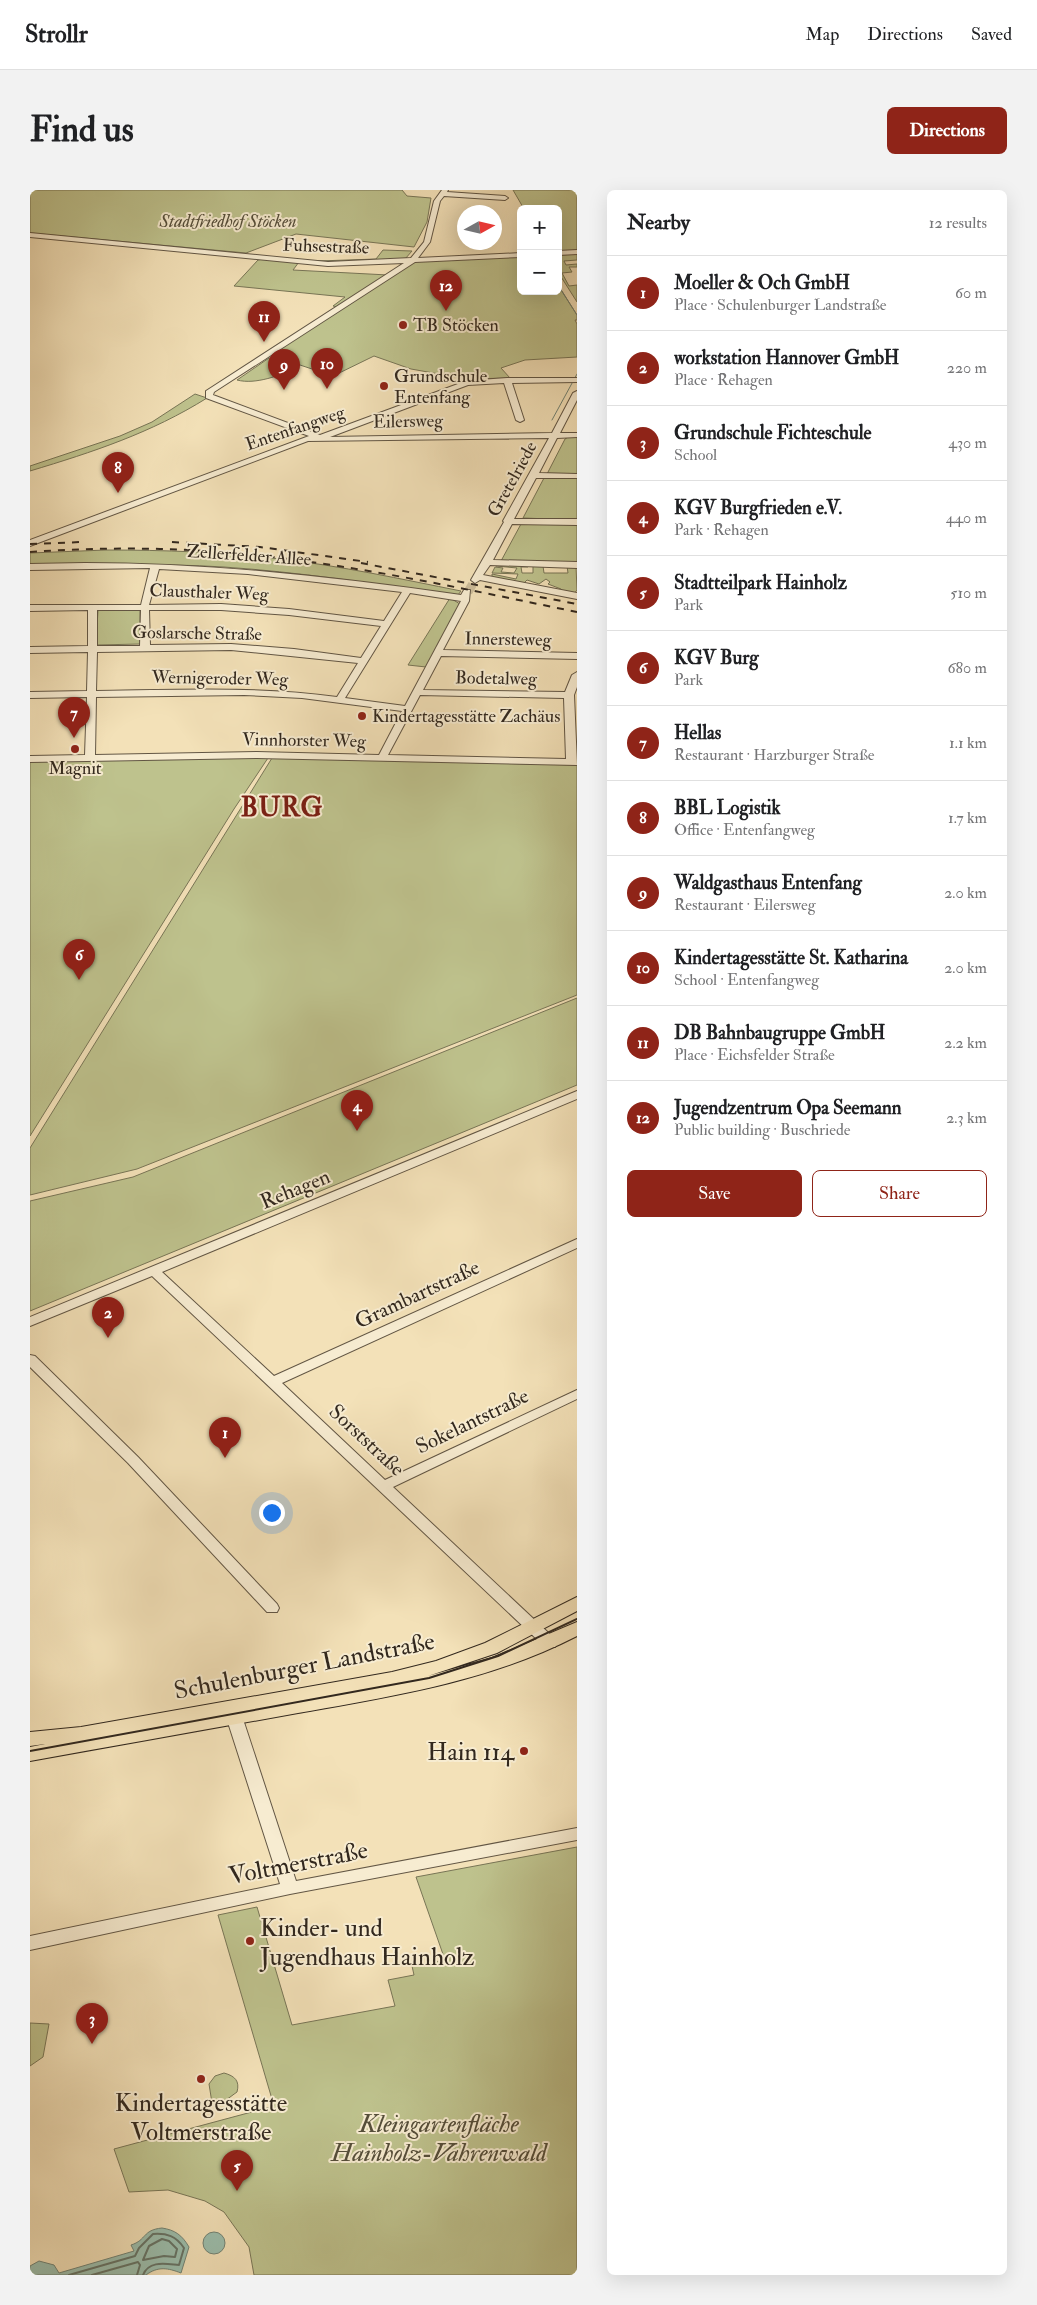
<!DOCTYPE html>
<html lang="en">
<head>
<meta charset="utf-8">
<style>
  body { margin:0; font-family:"IM FELL Double Pica",serif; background:#f2f2f2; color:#202124 }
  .controls { position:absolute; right:15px; top:15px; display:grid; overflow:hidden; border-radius:8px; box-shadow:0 5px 20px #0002 }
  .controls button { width:45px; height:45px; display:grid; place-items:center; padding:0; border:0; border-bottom:1px solid #e0e0e0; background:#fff; color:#202124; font:25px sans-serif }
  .compass { position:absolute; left:427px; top:15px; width:45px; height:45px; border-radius:50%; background:#fff; box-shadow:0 5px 20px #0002; rotate:82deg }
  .you { position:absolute; left:241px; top:1322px; width:18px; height:18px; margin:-12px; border:4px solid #fff; border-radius:50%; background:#1a73e8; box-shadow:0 0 0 8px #1a73e833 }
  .badge { display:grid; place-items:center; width:32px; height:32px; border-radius:50%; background:#8f2418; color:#fff; font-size:16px; font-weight:700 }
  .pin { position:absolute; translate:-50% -41px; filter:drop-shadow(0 1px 2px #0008) }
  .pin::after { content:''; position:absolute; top:26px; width:18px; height:15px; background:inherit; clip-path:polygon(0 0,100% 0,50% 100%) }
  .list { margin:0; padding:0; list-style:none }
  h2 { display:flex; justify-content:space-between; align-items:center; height:65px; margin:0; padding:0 20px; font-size:21px }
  h2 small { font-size:16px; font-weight:400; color:#757577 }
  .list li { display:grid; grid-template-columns:32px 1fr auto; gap:15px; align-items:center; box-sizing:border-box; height:75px; padding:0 20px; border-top:1px solid #e0e0e0 }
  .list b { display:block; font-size:19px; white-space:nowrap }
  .list p { margin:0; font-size:16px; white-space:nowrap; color:#757577 }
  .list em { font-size:16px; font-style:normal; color:#757577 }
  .actions { display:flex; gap:10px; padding:15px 20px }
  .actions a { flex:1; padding:11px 0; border:1px solid #8f2418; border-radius:8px; text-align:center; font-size:18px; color:#8f2418 }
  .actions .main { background:#8f2418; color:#fff }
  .map { position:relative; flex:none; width:547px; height:2085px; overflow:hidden; border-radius:8px }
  header { display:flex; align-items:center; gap:30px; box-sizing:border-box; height:70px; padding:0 25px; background:#fff; border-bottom:1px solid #e0e0e0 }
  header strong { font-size:24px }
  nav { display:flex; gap:28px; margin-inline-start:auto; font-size:18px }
  .intro { display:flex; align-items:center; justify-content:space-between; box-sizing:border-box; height:120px; padding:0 30px }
  h1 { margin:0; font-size:35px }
  .button { padding:12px 22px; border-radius:8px; background:#8f2418; color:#fff; font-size:18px; font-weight:700 }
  main { display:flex; gap:30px; padding:0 30px }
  aside { flex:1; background:#fff; border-radius:8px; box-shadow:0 5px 20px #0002 }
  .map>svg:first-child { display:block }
  .green { fill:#bec28d; stroke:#787556 }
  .water { fill:#9bbead; stroke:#718274 }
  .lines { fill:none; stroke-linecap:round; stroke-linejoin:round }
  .shore { stroke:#667366; stroke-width:2 }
  .stream { stroke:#718274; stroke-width:1 }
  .minor-tunnel { stroke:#ccbc99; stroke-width:9; stroke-dasharray:9 5; stroke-linecap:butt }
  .minor-casing { stroke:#625644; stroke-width:2 }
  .major-casing { stroke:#32281e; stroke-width:2 }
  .minor { fill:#f7ecd1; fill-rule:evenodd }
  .major { fill:#f3e1b8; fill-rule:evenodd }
  .tram { stroke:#32281e; stroke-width:2 }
  .rail { stroke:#32281e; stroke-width:2; stroke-dasharray:7 7; stroke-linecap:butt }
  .poi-dot { fill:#8f2418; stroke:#f7ecd1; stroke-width:2 }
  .labels { text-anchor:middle; stroke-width:4; stroke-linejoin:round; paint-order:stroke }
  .far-park-label { font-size:18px; font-style:italic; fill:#554e3a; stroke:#f7ecd1 }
  .far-street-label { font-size:18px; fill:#32281e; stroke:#f7ecd1 }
  .far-poi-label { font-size:18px; fill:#32281e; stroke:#f7ecd1; text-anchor:start }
  .street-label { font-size:21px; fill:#32281e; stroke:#f7ecd1 }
  .near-street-label { font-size:25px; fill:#32281e; stroke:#f7ecd1 }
  .near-poi-label { font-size:25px; fill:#32281e; stroke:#f7ecd1; text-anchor:end }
  .near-park-label { font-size:25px; font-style:italic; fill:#554e3a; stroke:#f7ecd1 }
  .district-label { font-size:26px; font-weight:bold; letter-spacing:1px; fill:#7a1f14; stroke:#f7ecd1 }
</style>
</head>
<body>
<header>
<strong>Strollr</strong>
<nav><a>Map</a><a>Directions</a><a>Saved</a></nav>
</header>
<div class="intro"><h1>Find us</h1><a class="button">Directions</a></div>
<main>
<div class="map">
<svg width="547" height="2085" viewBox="0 0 547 2085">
  <rect width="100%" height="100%" fill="#f3e1b8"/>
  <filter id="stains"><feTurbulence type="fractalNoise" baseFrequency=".004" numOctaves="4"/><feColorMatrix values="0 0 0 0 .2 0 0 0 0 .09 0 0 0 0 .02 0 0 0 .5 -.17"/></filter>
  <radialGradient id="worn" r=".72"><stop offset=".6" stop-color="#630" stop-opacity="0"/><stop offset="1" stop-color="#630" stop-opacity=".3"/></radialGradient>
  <path class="green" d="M0 0H372L377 6 401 8 397 32 384 57 266 44 216 63 0 43Z
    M483 0H547V61L528 62V19H494Z
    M353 60 382 61 375 69 310 72 288 71 346 69Z
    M547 64V70L534 71 536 75 547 74V77H539L542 82 532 83 539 96 547 95V112L528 82V65Z
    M491 65V101H528V95L547 125V130H545L547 134V167L495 170 471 178 480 188 437 189 381 179 344 166 303 186 237 164 383 70Z
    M233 69 269 72 263 80 358 85 308 117 303 116 315 107 204 96 228 70Z
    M239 168 254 171 268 178C250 185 226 195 207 190Z
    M165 204 177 208C121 243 63 262 0 281V276L90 246 122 232Z
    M538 247H547V285L517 284 535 249Z
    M514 288H547V330L493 328Z
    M491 334H547V374L471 371Z
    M76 360C134 360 193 362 251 369 311 376 371 389 431 401L428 405H416C342 393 268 382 194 377 129 373 65 375 0 375V363Z
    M469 375H498V377H491L492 383H503V375L513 376 514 383H538L537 376H546L547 400 544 404 530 401 531 399 518 394 520 392 516 389 509 394 497 390 493 394 462 387V384L486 389 488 384 462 383 465 377 473 378 471 382 484 383 487 378 466 376Z
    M420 408 430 414 396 477 378 475Z
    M110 419V454L66 455 68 420Z
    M238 568 204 619 0 946V569Z
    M242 568 547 575V805L107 979 0 1005V958Z
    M547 808V895L0 1121V1011L103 987Z
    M547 1657V2085H224L219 2057 194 2022 175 2011 138 2000 99 2002 84 1959 244 1916 188 1725 227 1717 262 1835 365 1816 358 1790 384 1785 382 1776 415 1770 386 1687Z
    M0 1833 19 1834 13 1867 0 1876Z
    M194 1883C205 1886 210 1891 207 1902L196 1910 182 1913 179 1894 185 1886Z"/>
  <path class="water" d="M132 2038C145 2040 152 2045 159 2057L151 2083C138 2078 128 2076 116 2085H0V2076L9 2071 24 2075 29 2083 104 2061 101 2055C117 2050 112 2040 132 2038Z
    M173 2053a11 11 0 1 1 22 0a11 11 0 1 1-22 0Z"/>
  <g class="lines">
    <path class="shore" d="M132 2049 139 2051 147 2059 145 2067 134 2066 113 2070 119 2056Z
      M39 2085 105 2066 109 2058 123 2044C137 2043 146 2046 154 2058L149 2075C136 2074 119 2070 113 2085
      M62 2085 108 2072 110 2075 107 2085"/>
    <path class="stream" d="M528 95 547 125
      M522 230 547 184"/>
    <path class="minor-tunnel" d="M438 402 445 390"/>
    <defs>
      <path id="minor" d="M412 0H418L417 2 475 6 478 8 475 10 414 6 410 11 400 52 388 68 491 63V67L385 72 184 202 183 205 290 245 436 191 477 188H547V192L482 193 494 230 490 232 486 230 474 193 438 195 300 247 522 243 543 203 547 201V210L530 243H547V247L527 248 509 283 547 284V288H506L484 329H547V335L482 334 463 370 547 372V378L460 375 453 385 547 403V409L450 390 445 393 441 390 474 332 473 331 519 248 278 251 0 356V350L279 246 176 208V201L374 73 298 76 0 47V43L298 72 381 68 394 52 404 11Z
        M547 60V64L528 65V61Z
        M55 373C181 373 306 387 431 405L434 400H440L439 411 413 460 547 463V469L411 466 393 500 535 502 542 485 547 482V497L544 505 547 575 227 568 0 572V566L55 565 57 507 0 508V502L57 501 58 462 0 463V457L58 456V420L0 421V415H111L120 378 0 380V374ZM129 379 218 384 372 402 354 431 259 419 191 414 119 415ZM380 403 431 411 375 516 315 508ZM67 420H111L110 456H67ZM119 420H191L259 425 351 436 331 468 264 459 201 454 120 455ZM201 460 328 473 307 507C227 496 146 500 66 501L67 462ZM214 505 272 508 372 521 349 565 227 562 65 565 66 507ZM390 505 534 508 536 569 358 565Z
        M547 901V909L132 1082 244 1186 547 1049V1058L252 1193 355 1290 547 1200V1209L363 1297 525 1449 527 1453 525 1457H515L122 1086 0 1136V1127Z
        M0 1165 5 1166 108 1267 247 1414 249 1418 247 1422H237L98 1273 0 1177Z
        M202 1514 207 1516 210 1520 266 1691 547 1638V1650L260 1704 0 1760V1746L250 1694 194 1520 197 1516Z"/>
      <path id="major" d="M547 1407V1421L467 1463 398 1486 462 1468 547 1432V1446C460 1491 364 1506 268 1523 179 1539 89 1555 0 1571V1557L15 1554 0 1556V1542L51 1537 362 1482 406 1471 455 1453Z"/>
    </defs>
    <use href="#minor" class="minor-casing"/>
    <use href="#major" class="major-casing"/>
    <use href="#minor" class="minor"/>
    <use href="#major" class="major"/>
    <path class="tram" d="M0 1561 399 1488 468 1466 547 1429"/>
    <path class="rail" d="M142 352 230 357 338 372
      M0 354 52 352
      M0 362C74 357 149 357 223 365 332 376 439 400 547 422
      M331 373 547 414"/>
  </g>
  <g class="poi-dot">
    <circle cx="373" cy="135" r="5"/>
    <circle cx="354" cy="196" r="5"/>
    <circle cx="332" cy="526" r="5"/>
    <circle cx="45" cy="559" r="5"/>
    <circle cx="494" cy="1561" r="5"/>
    <circle cx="220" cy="1751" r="5"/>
    <circle cx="171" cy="1889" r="5"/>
  </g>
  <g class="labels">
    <g class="far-park-label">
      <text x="198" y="37">Stadtfriedhof Stöcken</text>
    </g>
    <g class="far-street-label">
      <text transform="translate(296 56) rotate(2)" y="6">Fuhsestraße</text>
      <text transform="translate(378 231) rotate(-1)" y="6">Eilersweg</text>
      <text transform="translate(265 238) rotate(-19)" y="6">Entenfangweg</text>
      <text transform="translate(482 289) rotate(-61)" y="6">Gretelriede</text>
      <text transform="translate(219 365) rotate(4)" y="6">Zellerfelder Allee</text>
      <text transform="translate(179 402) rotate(2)" y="6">Clausthaler Weg</text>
      <text transform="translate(167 443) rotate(1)" y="6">Goslarsche Straße</text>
      <text transform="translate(478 449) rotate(1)" y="6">Innersteweg</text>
      <text transform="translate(190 488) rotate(1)" y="6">Wernigeroder Weg</text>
      <text transform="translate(466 488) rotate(1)" y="6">Bodetalweg</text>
      <text transform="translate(274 550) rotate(1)" y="6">Vinnhorster Weg</text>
    </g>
    <g class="far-poi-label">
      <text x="383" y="141">TB Stöcken</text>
      <text x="364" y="192">Grundschule<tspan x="364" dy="21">Entenfang</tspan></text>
      <text x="342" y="532">Kindertagesstätte Zachäus</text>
      <text x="45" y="584" text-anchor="middle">Magnit</text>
    </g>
    <g class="street-label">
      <text transform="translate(265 999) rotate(-22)" y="7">Rehagen</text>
      <text transform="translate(387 1104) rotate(-25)" y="7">Grambartstraße</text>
      <text transform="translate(442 1231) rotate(-26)" y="7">Sokelantstraße</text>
      <text transform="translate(337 1250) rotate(43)" y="7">Sorststraße</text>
    </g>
    <g class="near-street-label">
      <text transform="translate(274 1475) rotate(-11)" y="9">Schulenburger Landstraße</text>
      <text transform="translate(268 1672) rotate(-11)" y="9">Voltmerstraße</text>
    </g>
    <g class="near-poi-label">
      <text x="484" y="1570">Hain 114</text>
      <text x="230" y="1746" text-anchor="start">Kinder- und<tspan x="230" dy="29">Jugendhaus Hainholz</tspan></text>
      <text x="171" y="1921" text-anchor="middle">Kindertagesstätte<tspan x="171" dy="29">Voltmerstraße</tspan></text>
    </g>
    <g class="near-park-label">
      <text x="409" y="1942">Kleingartenfläche<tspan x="409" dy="29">Hainholz-Vahrenwald</tspan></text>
    </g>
    <g class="district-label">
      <text x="252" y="626">BURG</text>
    </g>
  </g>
  <rect width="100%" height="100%" filter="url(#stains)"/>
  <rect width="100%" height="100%" fill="url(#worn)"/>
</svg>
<div class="controls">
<button>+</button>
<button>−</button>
</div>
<svg class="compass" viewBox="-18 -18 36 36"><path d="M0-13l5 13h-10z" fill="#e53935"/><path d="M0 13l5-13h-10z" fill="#757577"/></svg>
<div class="you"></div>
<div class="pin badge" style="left:195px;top:1268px">1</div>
<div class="pin badge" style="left:78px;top:1148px">2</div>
<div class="pin badge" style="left:62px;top:1854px">3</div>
<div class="pin badge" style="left:327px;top:941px">4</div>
<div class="pin badge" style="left:207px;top:2001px">5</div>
<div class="pin badge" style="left:49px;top:790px">6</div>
<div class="pin badge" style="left:44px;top:548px">7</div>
<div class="pin badge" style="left:88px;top:303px">8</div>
<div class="pin badge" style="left:254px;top:200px">9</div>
<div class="pin badge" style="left:297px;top:199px">10</div>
<div class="pin badge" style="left:234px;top:152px">11</div>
<div class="pin badge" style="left:416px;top:121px">12</div>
</div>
<aside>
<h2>Nearby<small>12 results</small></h2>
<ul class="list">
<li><span class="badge">1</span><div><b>Moeller &amp; Och GmbH</b><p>Place · Schulenburger Landstraße</p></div><em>60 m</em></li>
<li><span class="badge">2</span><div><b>workstation Hannover GmbH</b><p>Place · Rehagen</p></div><em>220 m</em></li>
<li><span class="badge">3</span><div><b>Grundschule Fichteschule</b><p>School</p></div><em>430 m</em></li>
<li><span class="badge">4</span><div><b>KGV Burgfrieden e.V.</b><p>Park · Rehagen</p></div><em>440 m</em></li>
<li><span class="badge">5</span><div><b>Stadtteilpark Hainholz</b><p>Park</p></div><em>510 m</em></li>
<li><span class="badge">6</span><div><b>KGV Burg</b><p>Park</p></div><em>680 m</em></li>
<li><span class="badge">7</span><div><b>Hellas</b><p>Restaurant · Harzburger Straße</p></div><em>1.1 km</em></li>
<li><span class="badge">8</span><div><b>BBL Logistik</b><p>Office · Entenfangweg</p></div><em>1.7 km</em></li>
<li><span class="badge">9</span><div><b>Waldgasthaus Entenfang</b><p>Restaurant · Eilersweg</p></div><em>2.0 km</em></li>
<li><span class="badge">10</span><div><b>Kindertagesstätte St. Katharina</b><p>School · Entenfangweg</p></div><em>2.0 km</em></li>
<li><span class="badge">11</span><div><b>DB Bahnbaugruppe GmbH</b><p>Place · Eichsfelder Straße</p></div><em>2.2 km</em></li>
<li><span class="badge">12</span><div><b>Jugendzentrum Opa Seemann</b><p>Public building · Buschriede</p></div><em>2.3 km</em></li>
</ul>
<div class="actions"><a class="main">Save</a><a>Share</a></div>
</aside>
</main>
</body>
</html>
